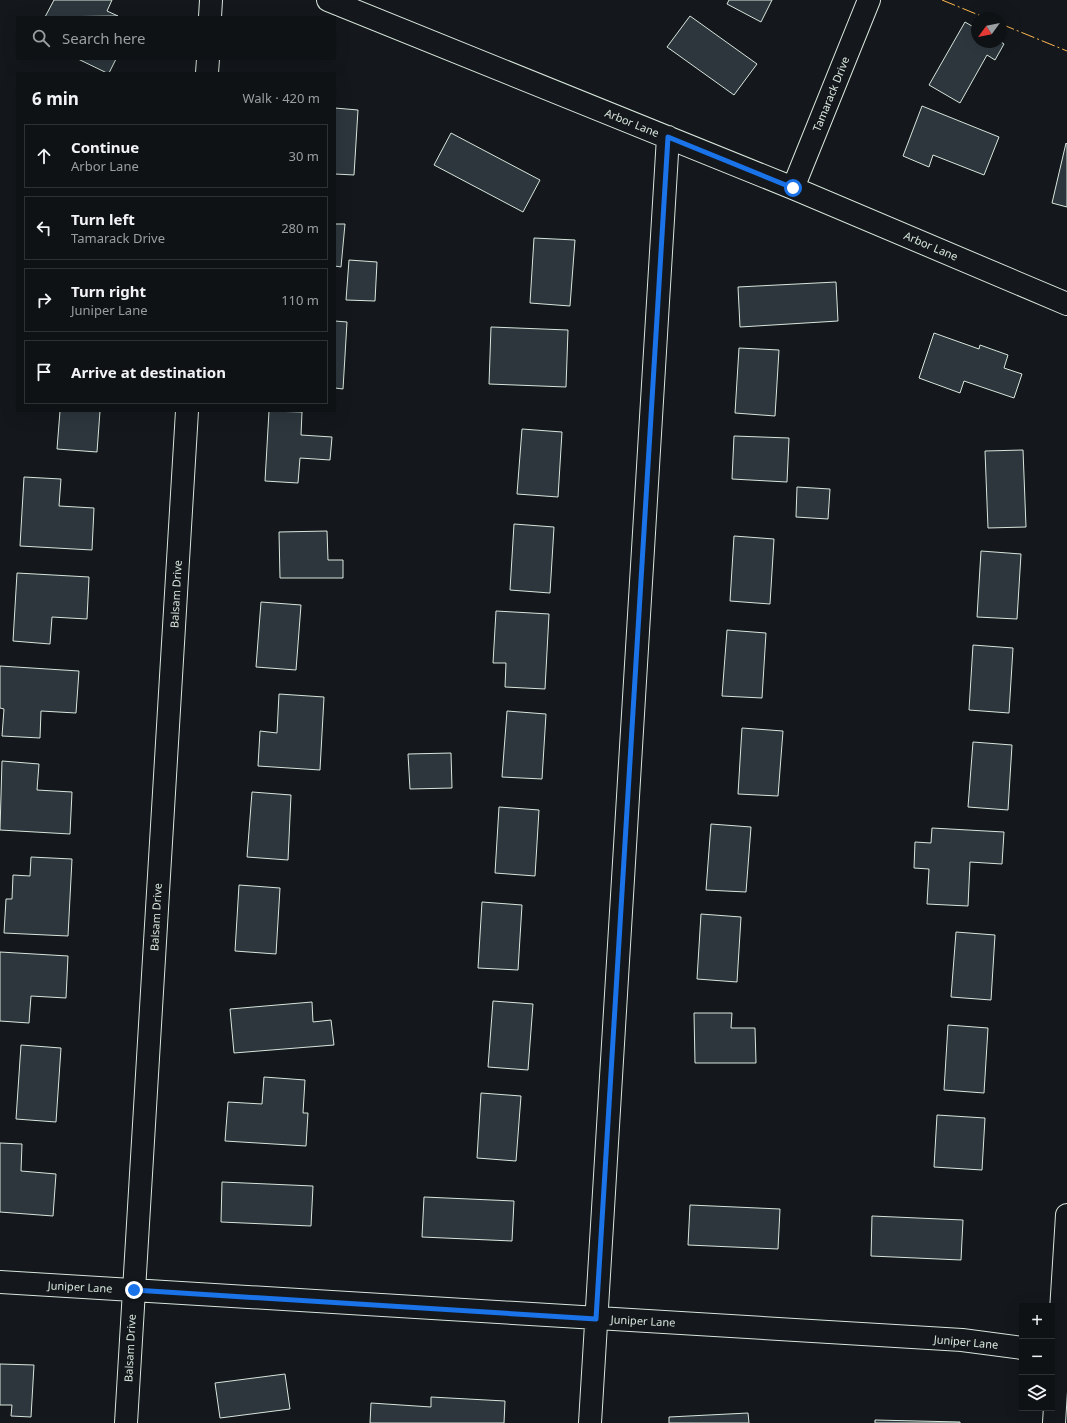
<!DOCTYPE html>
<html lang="en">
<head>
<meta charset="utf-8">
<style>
  body { margin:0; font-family:"Noto Sans",sans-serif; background:#181b1e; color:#f1f3f6 }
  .controls { position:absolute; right:12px; bottom:12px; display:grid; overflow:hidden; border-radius:0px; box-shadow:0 4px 16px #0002 }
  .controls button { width:36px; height:36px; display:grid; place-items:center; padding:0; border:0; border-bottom:1px solid #2f3234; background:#0f1215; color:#f1f3f6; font:20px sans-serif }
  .compass { position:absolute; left:971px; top:12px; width:36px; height:36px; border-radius:50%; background:#0f1215; box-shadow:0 4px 16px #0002; rotate:237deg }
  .stop { position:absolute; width:12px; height:12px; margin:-9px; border:3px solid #1a73e8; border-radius:50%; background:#fff }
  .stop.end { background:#1a73e8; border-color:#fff; box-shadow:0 1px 4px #0008 }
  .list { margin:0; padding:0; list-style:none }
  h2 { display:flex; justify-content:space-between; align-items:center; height:52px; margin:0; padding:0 16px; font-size:17px }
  h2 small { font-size:13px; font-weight:400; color:#9b9ea0 }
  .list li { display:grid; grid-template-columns:26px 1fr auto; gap:12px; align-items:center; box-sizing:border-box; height:64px; margin:0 8px 8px; padding:0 8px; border:1px solid #2f3234; border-radius:0px }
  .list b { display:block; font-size:15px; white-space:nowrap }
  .list p { margin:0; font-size:13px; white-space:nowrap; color:#9b9ea0 }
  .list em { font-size:13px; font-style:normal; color:#9b9ea0 }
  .icon { flex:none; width:22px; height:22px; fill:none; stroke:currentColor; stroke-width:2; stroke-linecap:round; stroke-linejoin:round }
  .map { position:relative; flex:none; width:1067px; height:1423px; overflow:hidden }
  .search { position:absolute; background:#0f1215; box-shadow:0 4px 16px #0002; left:16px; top:16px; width:320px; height:44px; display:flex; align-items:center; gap:10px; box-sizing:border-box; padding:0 14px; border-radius:0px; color:#9b9ea0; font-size:15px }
  .panel { position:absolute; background:#0f1215; box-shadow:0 4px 16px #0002; left:16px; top:72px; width:320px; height:340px; border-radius:0px }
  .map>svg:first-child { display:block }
  .building { fill:#2c363c; stroke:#d8e6dc }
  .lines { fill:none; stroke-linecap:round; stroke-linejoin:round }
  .minor-casing { stroke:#d8e6dc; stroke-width:24 }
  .minor { stroke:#14181c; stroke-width:22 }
  .power { stroke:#ffb74d; stroke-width:1; stroke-dasharray:14 3 2 3; stroke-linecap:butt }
  .route { stroke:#1a73e8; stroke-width:5 }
  .labels { text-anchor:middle; stroke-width:3; stroke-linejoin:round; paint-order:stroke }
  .street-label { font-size:11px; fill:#d8e6dc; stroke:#14181c }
</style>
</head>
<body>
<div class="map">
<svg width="1067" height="1423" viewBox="0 0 1067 1423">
  <rect width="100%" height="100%" fill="#14181c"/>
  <path class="building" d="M54 0H112L107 11 118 16 45 17Z
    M729 0H772L761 22 727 4Z
    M690 16 757 64 734 95 667 47Z
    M965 22 977 29V42H1001L1004 44 995 60 987 55 960 103 929 85Z
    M78 59H116L109 73H107Z
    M922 106 999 137 984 175 933 155 929 167 903 156Z
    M335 108 358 110 354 175 335 174Z
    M451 133 540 180 523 212 434 165Z
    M1066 143 1067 144V207L1052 203Z
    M335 224H345L341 267 335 266Z
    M534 238 575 240 570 306 530 303Z
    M349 260 377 262 375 301 346 300Z
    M836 282 838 321 740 327 738 287Z
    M335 321 347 322 343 389 335 388Z
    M491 327 568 330 566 387 489 384Z
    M934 333 979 349 980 345 1008 355 1004 368 1022 374 1014 398 964 381 960 393 919 378Z
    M739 348 779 350 775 416 735 413Z
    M60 411H100L97 452 57 449Z
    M269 411 302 412 301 435 332 437 330 460 300 458 298 483 265 481Z
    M522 429 562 432 558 497 517 494Z
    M734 436 789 438 787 482 732 479Z
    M1023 450 1026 527 988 528 985 451Z
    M24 477 61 479 59 506 94 508 92 550 20 546Z
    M797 487 830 489 828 519 796 517Z
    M514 524 554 527 550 593 510 590Z
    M327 531 328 560H343V578H280L279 532Z
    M734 536 774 539 770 604 730 601Z
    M981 551 1021 554 1017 619 977 617Z
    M17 573 89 577 87 619 52 617 50 644 13 641Z
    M261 602 301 605 296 670 256 667Z
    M496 611 549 614 545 689 505 687 506 663H493Z
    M727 630 766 633 762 698 722 696Z
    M973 645 1013 648 1009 713 969 710Z
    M0 666 79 671 76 713 41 711 40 738 2 736 4 709 0 708Z
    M279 694 324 697 320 770 258 766 260 731 277 733Z
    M507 711 546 714 542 779 502 777Z
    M742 728 783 731 778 796 738 794Z
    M973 742 1012 745 1008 810 968 807Z
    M451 753 452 788 410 789 408 754Z
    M2 761 39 764 37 790 72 792 70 834 0 830Z
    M252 792 291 795 288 860 247 857Z
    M499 807 539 810 535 876 495 873Z
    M711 824 751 827 746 892 706 890Z
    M932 828 1004 832 1002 864 970 862 968 906 927 904 929 869 914 868 915 842 931 843Z
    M31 857 72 859 68 936 4 933 6 899H12L13 875 30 876Z
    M239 885 280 888 276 954 235 951Z
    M482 902 522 905 518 970 478 968Z
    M701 914 741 917 737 982 697 979Z
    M956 932 995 935 991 1000 951 997Z
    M0 952 68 956 66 998 31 996 29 1023 0 1021Z
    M493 1001 533 1004 528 1070 488 1067Z
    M312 1002 313 1022 331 1020 334 1045 234 1053 230 1009Z
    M694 1013H732L731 1028H755L756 1063H695Z
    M948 1025 988 1028 984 1093 944 1090Z
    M21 1045 61 1048 56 1122 16 1119Z
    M264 1077 305 1080 303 1113H308L306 1146 225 1141 228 1102 262 1104Z
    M481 1093 521 1096 516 1161 477 1158Z
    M937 1115 985 1118 982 1170 934 1167Z
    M0 1143 22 1144 21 1171 56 1174 53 1216 0 1212Z
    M222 1182 313 1186 311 1226 221 1222Z
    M424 1197 514 1201 512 1241 422 1237Z
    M690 1205 780 1209 778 1249 688 1245Z
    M872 1216 963 1220 961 1260 871 1256Z
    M0 1364 34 1365 31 1417 11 1416 12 1405H0Z
    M285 1374 290 1409 220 1418 215 1383Z
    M431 1397 505 1401 504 1423H370L371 1403 431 1407Z
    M748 1413 749 1423H669V1417Z
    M875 1420 960 1422V1423H875Z"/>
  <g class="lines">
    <defs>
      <path id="minor" d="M328 0 793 188 1067 304
        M210 17 211 0
        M207 73 208 59
        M793 188 869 0
        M0 1282 962 1340 1022 1348
        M126 1423 187 411
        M590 1423 668 137
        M1054 1423 1067 1215"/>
    </defs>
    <use href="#minor" class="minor-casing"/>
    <use href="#minor" class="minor"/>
    <path class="power" d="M942 0 986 18
      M1001 24 1067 51"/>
  </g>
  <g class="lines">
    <path class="route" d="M134 1290 596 1319 668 137 793 188"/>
  </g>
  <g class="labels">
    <g class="street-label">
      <text transform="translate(831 94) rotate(-68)" y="4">Tamarack Drive</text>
      <text transform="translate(632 123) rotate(22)" y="4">Arbor Lane</text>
      <text transform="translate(931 246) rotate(23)" y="4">Arbor Lane</text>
      <text transform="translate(176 594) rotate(-87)" y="4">Balsam Drive</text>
      <text transform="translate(156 917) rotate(-87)" y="4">Balsam Drive</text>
      <text transform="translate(80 1287) rotate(3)" y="4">Juniper Lane</text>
      <text transform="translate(643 1321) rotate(3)" y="4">Juniper Lane</text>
      <text transform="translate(966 1342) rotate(5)" y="4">Juniper Lane</text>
      <text transform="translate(130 1348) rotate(-87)" y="4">Balsam Drive</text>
    </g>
  </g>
</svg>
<div class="controls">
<button>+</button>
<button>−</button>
<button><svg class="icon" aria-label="layers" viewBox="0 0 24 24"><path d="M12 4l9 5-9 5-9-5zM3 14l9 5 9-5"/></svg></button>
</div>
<svg class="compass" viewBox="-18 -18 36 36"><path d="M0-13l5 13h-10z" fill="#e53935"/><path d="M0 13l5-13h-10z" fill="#9b9ea0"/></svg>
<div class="stop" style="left:793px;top:188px"></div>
<div class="stop end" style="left:134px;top:1290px"></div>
<div class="search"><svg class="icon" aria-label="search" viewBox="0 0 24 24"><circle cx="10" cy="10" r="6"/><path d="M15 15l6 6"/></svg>Search here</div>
<section class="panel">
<h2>6 min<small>Walk · 420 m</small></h2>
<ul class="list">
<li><svg class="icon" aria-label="ahead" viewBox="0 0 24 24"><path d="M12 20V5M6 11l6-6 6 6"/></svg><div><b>Continue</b><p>Arbor Lane</p></div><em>30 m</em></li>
<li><svg class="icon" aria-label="left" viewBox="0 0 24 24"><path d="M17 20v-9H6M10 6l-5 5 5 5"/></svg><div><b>Turn left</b><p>Tamarack Drive</p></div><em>280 m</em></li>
<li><svg class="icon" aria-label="right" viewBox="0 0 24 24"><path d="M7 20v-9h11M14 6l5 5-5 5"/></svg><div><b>Turn right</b><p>Juniper Lane</p></div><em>110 m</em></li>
<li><svg class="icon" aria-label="arrive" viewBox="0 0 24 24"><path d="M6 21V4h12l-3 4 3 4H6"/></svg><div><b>Arrive at destination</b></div></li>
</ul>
</section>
</div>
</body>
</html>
